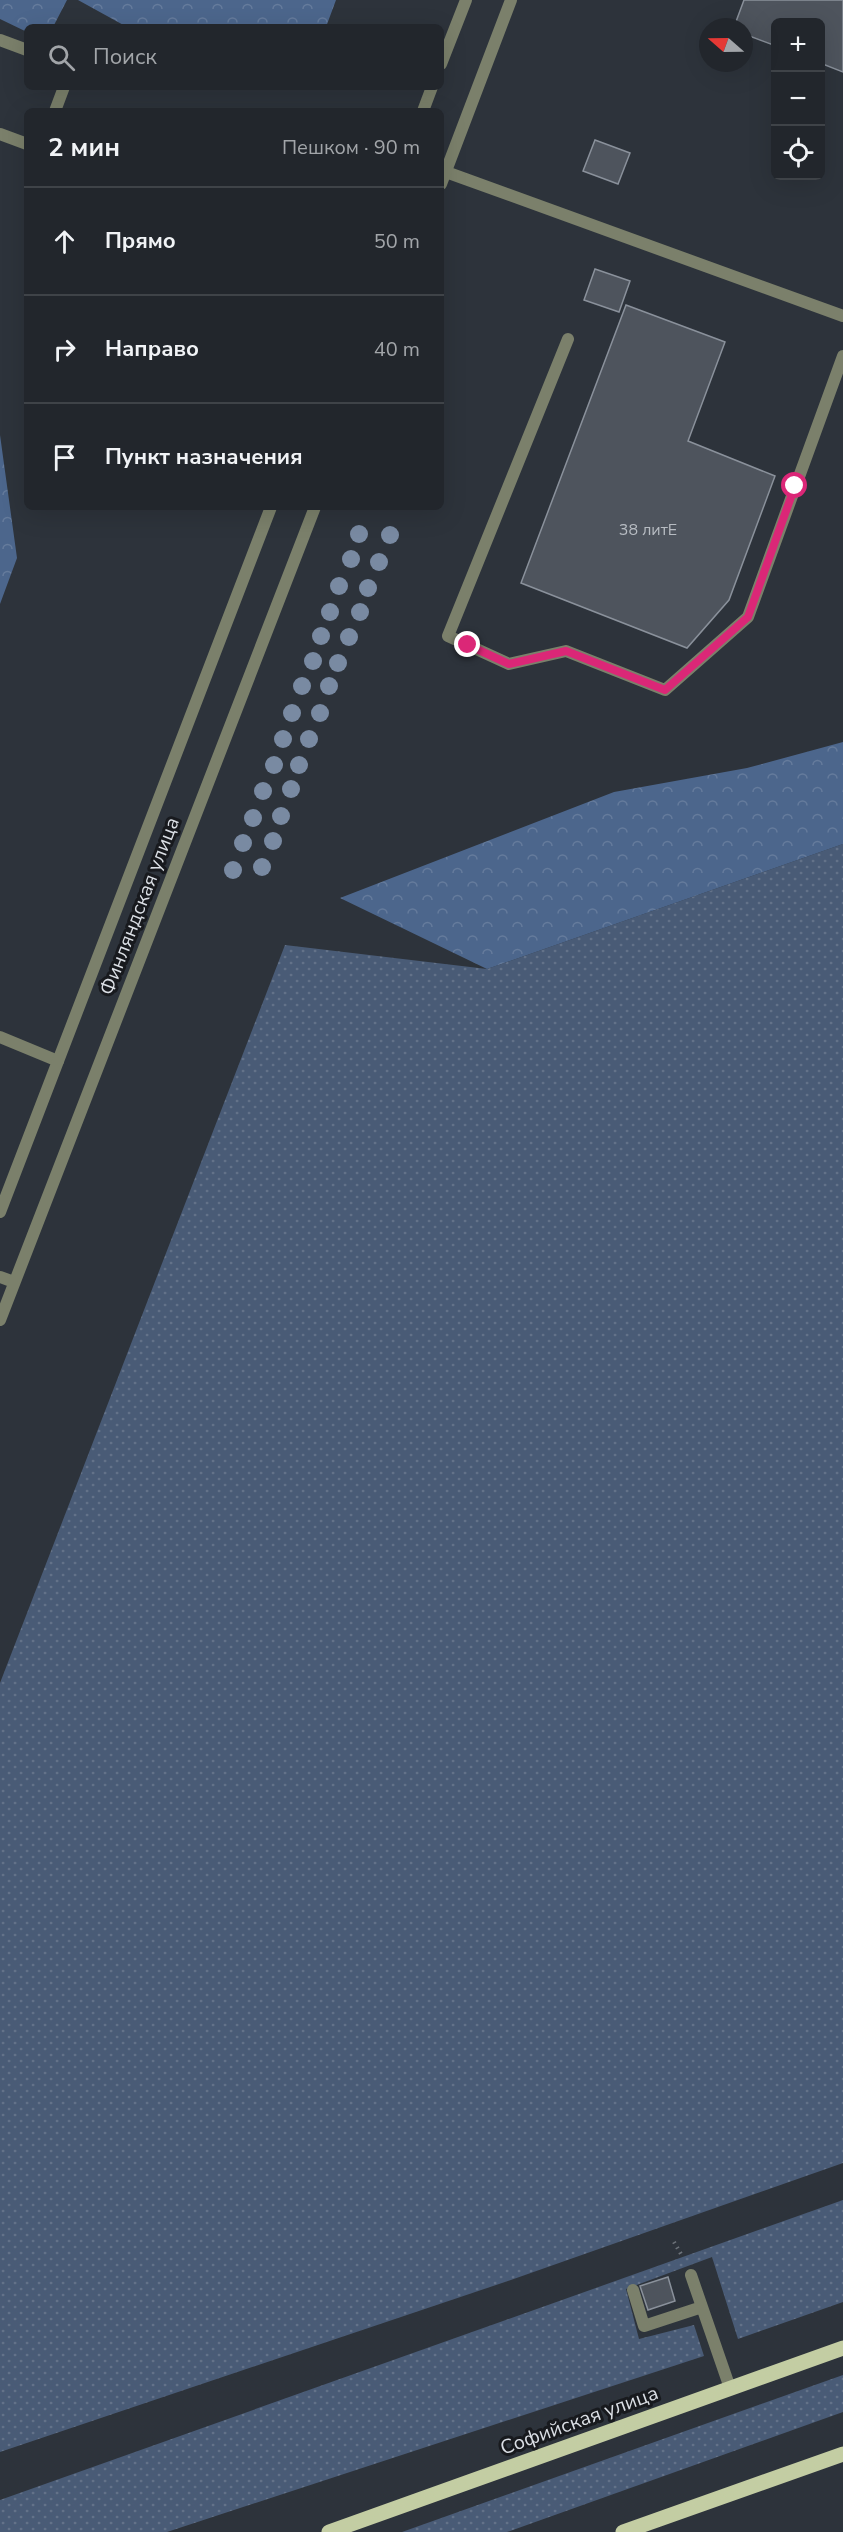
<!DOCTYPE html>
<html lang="ru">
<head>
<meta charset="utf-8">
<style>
  body { margin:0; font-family:"Nunito Sans",sans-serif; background:#2e3238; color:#f1f3f6 }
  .controls { position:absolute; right:18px; top:18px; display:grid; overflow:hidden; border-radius:9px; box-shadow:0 6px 24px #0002 }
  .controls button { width:54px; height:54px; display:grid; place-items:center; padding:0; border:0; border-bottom:2px solid #3f4348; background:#22262c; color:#f1f3f6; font:30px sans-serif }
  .compass { position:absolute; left:699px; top:18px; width:54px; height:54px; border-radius:50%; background:#22262c; box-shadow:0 6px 24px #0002; rotate:290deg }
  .stop { position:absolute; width:18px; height:18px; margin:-14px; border:4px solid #db2777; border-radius:50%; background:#fff }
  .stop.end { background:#db2777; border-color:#fff; box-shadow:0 2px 6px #0008 }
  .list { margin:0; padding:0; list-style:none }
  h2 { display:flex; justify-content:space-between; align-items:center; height:78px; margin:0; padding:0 24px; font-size:26px }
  h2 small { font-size:20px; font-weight:400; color:#a2a5a9 }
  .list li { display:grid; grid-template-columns:39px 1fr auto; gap:18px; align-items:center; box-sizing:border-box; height:108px; padding:0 24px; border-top:2px solid #3f4348 }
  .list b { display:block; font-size:22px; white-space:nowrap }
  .list em { font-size:20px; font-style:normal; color:#a2a5a9 }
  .icon { flex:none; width:33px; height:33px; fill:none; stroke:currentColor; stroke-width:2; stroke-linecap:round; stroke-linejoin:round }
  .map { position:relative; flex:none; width:843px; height:2532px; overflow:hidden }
  .search { position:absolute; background:#22262c; box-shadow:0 6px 24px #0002; left:24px; top:24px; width:420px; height:66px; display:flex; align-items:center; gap:15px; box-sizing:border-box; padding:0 21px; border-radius:9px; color:#a2a5a9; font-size:22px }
  .panel { position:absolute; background:#22262c; box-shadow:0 6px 24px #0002; left:24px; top:108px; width:420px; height:402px; border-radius:9px }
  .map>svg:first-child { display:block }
  .grass { fill:url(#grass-dots) }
  .forest { fill:url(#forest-crowns) }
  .building { fill:#4e545d; stroke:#8a919b; stroke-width:1.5 }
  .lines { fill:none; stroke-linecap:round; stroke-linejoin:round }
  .path { stroke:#6d737a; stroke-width:4; stroke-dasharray:1.5 4.5; stroke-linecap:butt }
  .service { stroke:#7b806b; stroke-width:12 }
  .tertiary { stroke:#7b806b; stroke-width:12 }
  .primary { stroke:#c3cda3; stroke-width:15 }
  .tree { fill:#798aa2 }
  .route { stroke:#db2777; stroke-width:8 }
  .labels { text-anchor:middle; stroke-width:6; stroke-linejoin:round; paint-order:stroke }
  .number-label { font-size:16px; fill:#b7bcc2 }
  .street-label { font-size:20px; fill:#dadee4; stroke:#181a1e }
</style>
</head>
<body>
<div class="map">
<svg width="843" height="2532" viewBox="0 0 843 2532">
  <defs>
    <pattern id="grass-dots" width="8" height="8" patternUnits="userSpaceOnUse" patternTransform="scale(1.5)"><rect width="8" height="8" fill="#495b76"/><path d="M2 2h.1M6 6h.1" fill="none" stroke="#637289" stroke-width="1.8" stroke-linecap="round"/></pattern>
    <pattern id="forest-crowns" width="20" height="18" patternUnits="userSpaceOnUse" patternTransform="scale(1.5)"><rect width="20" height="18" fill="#4c668c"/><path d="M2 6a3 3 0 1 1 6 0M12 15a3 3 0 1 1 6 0" fill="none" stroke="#657b9c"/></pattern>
  </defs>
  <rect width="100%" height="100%" fill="#2d333b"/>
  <path class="grass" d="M843 844V2163L502 2283 0 2452V1683L285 945 487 969Z
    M843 2200V2302L738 2339 712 2257 626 2289 639 2339 694 2325 704 2356 167 2532H0V2500Z
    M843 2375V2412L507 2532H402Z"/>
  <path class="forest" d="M0 0H67L53 27H27V32L0 19Z
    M78 0H336L326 27H127Z
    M0 435 17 558 0 604Z
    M843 742V844L487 969 340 898 614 792 747 768Z"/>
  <path class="building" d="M744 0H843V72L820 63V22H776V46L744 34V27H734Z
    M595 140 630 153 618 184 583 171Z
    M595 269 630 281 619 312 584 300Z
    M626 305 725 342 688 441 775 476 729 600 687 648 521 583Z
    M668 2277 675 2301 648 2310 640 2286Z"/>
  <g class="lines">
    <path class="path" d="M674 2242 681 2254"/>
    <path class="service" d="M0 40 27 50
      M55 111 64 87
      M0 134 27 144
      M446 172 843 316
      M568 339 448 636 509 664 566 651 665 690 748 617 843 356
      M0 1037 58 1061
      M0 1277 14 1282
      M691 2275 730 2388
      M633 2290 644 2326 702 2307"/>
    <path class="tertiary" d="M441 64 466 0
      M423 111 432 87
      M441 184 511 0
      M0 1212 271 507
      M0 1320 315 507"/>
    <path class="primary" d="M329 2532 843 2348
      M623 2532 843 2454"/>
  </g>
  <g class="tree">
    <circle cx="359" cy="534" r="9"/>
    <circle cx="390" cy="535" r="9"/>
    <circle cx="351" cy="559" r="9"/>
    <circle cx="379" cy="562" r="9"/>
    <circle cx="339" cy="586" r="9"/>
    <circle cx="368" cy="588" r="9"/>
    <circle cx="330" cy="612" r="9"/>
    <circle cx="360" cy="612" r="9"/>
    <circle cx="321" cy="636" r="9"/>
    <circle cx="349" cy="637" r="9"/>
    <circle cx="313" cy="661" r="9"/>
    <circle cx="338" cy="663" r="9"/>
    <circle cx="302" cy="686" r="9"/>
    <circle cx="329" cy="686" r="9"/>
    <circle cx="292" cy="713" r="9"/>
    <circle cx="320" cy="713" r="9"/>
    <circle cx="283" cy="739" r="9"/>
    <circle cx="309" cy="739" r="9"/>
    <circle cx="274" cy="765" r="9"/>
    <circle cx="299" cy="765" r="9"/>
    <circle cx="291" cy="789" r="9"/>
    <circle cx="263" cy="791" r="9"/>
    <circle cx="281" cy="816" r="9"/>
    <circle cx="253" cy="818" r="9"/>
    <circle cx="273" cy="841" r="9"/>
    <circle cx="243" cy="843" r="9"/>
    <circle cx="262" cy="867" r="9"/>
    <circle cx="233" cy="870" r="9"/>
  </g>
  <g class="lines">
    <path class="route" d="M468 645 509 664 566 651 665 690 748 617 795 486"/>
  </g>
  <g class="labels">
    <g class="number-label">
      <text x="648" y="535">38 литЕ</text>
    </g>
    <g class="street-label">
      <text transform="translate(139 906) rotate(-69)" y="7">Финляндская улица</text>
      <text transform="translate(579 2420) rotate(-20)" y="7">Софийская улица</text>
    </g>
  </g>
</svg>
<div class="controls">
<button>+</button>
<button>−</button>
<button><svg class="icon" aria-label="locate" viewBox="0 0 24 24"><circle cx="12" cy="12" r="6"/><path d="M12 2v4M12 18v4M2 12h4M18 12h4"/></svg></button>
</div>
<svg class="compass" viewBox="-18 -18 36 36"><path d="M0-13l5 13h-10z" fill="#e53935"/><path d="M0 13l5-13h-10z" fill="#a2a5a9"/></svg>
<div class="stop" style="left:795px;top:486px"></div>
<div class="stop end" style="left:468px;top:645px"></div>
<div class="search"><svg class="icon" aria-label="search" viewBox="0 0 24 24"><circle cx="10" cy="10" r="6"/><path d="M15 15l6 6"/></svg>Поиск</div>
<section class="panel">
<h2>2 мин<small>Пешком · 90 m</small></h2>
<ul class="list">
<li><svg class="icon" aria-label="ahead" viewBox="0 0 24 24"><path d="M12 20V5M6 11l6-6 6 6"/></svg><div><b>Прямо</b></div><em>50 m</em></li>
<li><svg class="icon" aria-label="right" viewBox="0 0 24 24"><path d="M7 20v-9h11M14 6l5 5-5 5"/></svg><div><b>Направо</b></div><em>40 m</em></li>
<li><svg class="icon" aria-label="arrive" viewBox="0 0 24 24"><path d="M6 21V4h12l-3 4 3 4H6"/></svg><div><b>Пункт назначения</b></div></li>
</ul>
</section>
</div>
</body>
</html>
